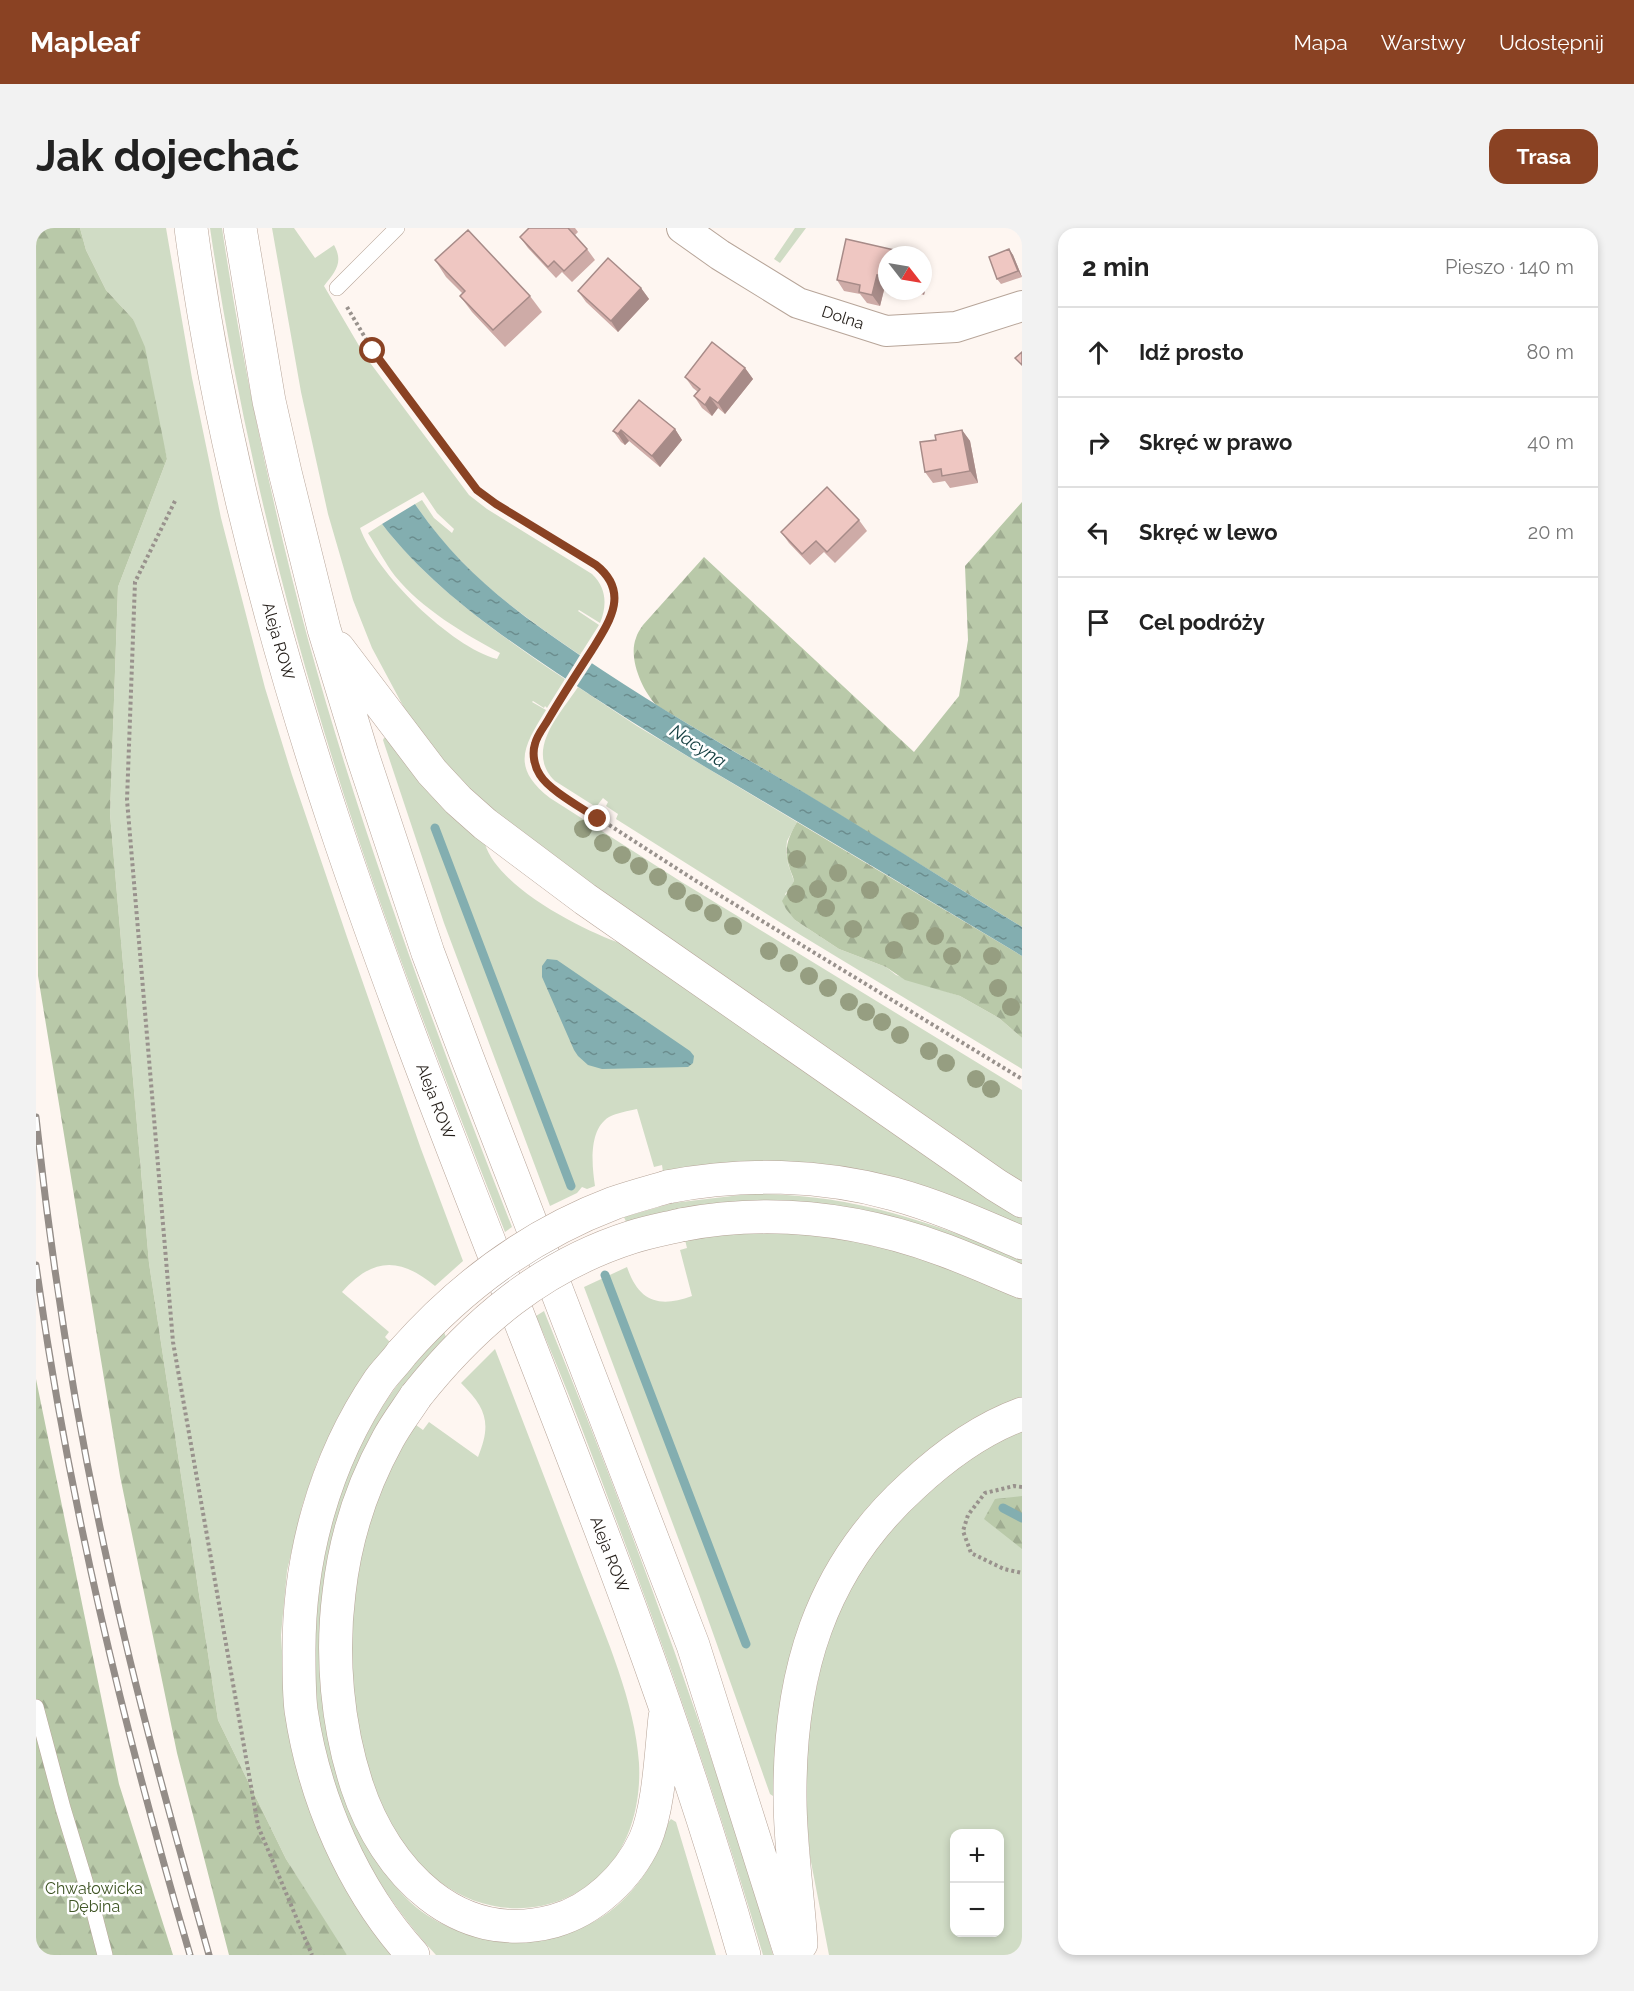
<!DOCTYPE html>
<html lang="pl">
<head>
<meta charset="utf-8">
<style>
  body { margin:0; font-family:Raleway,sans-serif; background:#f2f2f2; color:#222 }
  .controls { position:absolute; right:18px; bottom:18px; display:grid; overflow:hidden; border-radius:12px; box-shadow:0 3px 9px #0003 }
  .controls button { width:54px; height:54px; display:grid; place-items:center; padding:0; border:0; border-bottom:2px solid #e0e0e0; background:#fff; color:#222; font:30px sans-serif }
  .compass { position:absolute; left:842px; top:18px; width:54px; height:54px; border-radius:50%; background:#fff; box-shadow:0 3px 9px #0003; rotate:121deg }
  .stop { position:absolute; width:18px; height:18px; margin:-14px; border:4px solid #8a4223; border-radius:50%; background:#fff }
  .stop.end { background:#8a4223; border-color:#fff; box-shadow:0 2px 6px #0008 }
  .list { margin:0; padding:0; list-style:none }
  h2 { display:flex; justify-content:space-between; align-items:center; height:78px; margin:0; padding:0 24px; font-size:26px }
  h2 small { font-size:20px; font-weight:400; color:#767676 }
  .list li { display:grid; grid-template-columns:39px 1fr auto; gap:18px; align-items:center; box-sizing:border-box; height:90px; padding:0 24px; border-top:2px solid #e0e0e0 }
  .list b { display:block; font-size:22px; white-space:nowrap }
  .list em { font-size:20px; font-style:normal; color:#767676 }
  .icon { flex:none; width:33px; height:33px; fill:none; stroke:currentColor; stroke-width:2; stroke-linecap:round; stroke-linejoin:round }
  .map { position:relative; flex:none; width:986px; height:1727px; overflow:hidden; border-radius:18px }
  header { display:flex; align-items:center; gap:36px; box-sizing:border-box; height:84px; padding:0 30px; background:#8a4223; color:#fff }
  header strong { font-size:28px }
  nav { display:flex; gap:33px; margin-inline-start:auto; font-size:21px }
  .intro { display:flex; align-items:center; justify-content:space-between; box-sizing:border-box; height:144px; padding:0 36px }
  h1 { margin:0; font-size:42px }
  .button { padding:15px 27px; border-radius:18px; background:#8a4223; color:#fff; font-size:21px; font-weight:700 }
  main { display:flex; gap:36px; padding:0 36px }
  aside { flex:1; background:#fff; border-radius:18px; box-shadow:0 3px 9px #0003 }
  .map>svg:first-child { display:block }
  .grass { fill:#d0dcc5; fill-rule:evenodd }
  .forest { fill:url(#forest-firs) }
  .water { fill:url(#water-ripples) }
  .pier { fill:#fef6f1 }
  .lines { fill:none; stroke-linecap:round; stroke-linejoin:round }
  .stream { stroke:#83aeb0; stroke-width:9 }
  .lane-casing { stroke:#b7a599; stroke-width:16 }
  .street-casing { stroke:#b7a599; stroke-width:32 }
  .primary-casing { stroke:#b7a599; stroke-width:34 }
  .path { stroke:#99928d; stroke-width:4; stroke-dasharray:3 3; stroke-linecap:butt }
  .lane { stroke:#fff; stroke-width:15 }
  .street { stroke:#fff; stroke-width:30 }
  .primary { stroke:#fff; stroke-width:33 }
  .rail-casing { stroke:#948d88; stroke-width:7 }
  .rail { stroke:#fff; stroke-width:4.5; stroke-dasharray:14; stroke-linecap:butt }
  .primary-bridge-casing { stroke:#b7a599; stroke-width:34; stroke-linecap:butt }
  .primary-bridge { stroke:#fff; stroke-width:33 }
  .tree { fill:#969e81 }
  .wall { fill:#ceaba7 }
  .shaded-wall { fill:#a78b88 }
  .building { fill:#efc7c2; stroke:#a78b88; stroke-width:1.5 }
  .route { stroke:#8a4223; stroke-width:8 }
  .labels { text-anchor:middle; stroke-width:5; stroke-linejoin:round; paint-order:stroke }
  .street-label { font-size:16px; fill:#221c17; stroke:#fff }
  .park-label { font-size:16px; fill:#405626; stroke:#fff }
  .water-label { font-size:18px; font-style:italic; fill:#184244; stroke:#fff }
</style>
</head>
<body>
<header>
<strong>Mapleaf</strong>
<nav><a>Mapa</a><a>Warstwy</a><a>Udostępnij</a></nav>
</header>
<div class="intro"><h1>Jak dojechać</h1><a class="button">Trasa</a></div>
<main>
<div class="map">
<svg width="986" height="1727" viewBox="0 0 986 1727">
  <defs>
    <pattern id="forest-firs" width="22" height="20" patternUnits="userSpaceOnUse" patternTransform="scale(1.5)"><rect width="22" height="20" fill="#b9c9a9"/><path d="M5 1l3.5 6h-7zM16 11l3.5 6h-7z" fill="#9fac91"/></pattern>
    <pattern id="water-ripples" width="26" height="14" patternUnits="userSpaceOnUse" patternTransform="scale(1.5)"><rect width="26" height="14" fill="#83aeb0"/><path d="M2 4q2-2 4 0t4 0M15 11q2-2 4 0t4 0" fill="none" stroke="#6b8d8e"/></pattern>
  </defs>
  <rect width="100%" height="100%" fill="#fef6f1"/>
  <path class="grass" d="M44 0H130L156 150 185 290 229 460 256 547 311 709 385 921 427 1033 399 1058C364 1029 337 1029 306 1064L353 1104 349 1109 354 1114 325 1150 301 1191 281 1234 266 1278 251 1343 245 1407 249 1471 280 1599 308 1659 344 1712 357 1727H311L305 1720 250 1631 182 1492 113 1035 74 586 82 359 131 231 97 91 70 62 50 22Z
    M174 0H186C207 140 236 279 273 415 328 614 401 808 476 999L469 1004C426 894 383 785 344 674 267 456 208 229 174 0Z
    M236 0H258L279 30 298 17C308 35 299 44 288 58L329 128 433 267 451 281 556 346C571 360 571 378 564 395L543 382 542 383 563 397 544 427C478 382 424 344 379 276L386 272 398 290 416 305 418 301 401 285 387 264 324 300C340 345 415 419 461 431L464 425C427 405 386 381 359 348 349 335 341 319 332 305L346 296C396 360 462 406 529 451L511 480 509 478 508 480 497 473 496 474 510 482C488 518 474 539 514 570L644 653 986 862V956L554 658 456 582 417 544 373 489 336 420 317 372 292 286 265 164Z
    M759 0H770L744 35 738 31Z
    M542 459 601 498 761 594 751 613 750 624 752 636 758 653 754 661 749 666 759 692 803 721 850 739 860 747 924 768 963 790 986 810V841L753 700 580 591 582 586 570 578 572 574 567 570 560 579 519 553C488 523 524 486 542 459Z
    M348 510H350L449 616C462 659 547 703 587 716L986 989V998L627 944 626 937 618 939 601 881C592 883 581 885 573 889 552 902 556 938 559 958L551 961 546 959 541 965 514 978 408 695 347 512Z
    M713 966C816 965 892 994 986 1030V1038L691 975 659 978 591 996 588 989 637 975Z
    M689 1004 785 1006 877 1027 986 1069V1170C819 1243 733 1383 739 1566L737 1568 734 1566 662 1363 548 1059 591 1039C603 1074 623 1080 656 1068L644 1022 651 1020 649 1012Z
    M508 1083C594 1294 673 1508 737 1727H727C687 1591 642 1458 593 1326 563 1246 534 1166 500 1088Z
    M408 1104 411 1112 299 1305 337 1628C350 1647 363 1665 381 1680 441 1727 536 1725 590 1669 606 1653 618 1633 627 1612 630 1604 630 1596 635 1591L640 1594 680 1727H400C359 1682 325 1632 304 1574 258 1447 274 1296 345 1181 363 1152 385 1128 408 1104Z
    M459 1121C489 1198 518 1275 548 1352 570 1409 599 1474 603 1535 605 1572 596 1611 572 1639 528 1689 456 1693 404 1654 349 1612 328 1540 319 1474 318 1462 315 1450 314 1438 314 1423 316 1409 316 1394 317 1382 316 1369 318 1357 328 1300 348 1245 380 1197L387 1202 393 1194 442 1229C456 1195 450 1180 425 1155Z
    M986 1202V1727H793L774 1629 768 1554 771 1503 792 1406 830 1332 879 1272 936 1228ZM918 1606H963V1704H918Z"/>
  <path class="forest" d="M0 0H44L50 22 70 62 97 91 109 119 131 231 82 359 74 586 113 1035 182 1492 250 1631 311 1727H193L141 1525 84 1248 2 748Z
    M986 274V699L760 560 620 477C606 462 592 430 600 410 601 406 604 401 607 397L668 329 878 524 923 468 932 412 929 338Z
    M761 594 986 728V810L963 790 924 768 869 752 850 739 803 721 759 692 750 681 746 673 758 653C757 647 754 643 753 638 747 621 753 608 761 594Z
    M0 1151 83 1556 137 1727H0Z
    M986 1268V1321L948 1291 959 1271Z"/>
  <path class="water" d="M379 276C425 344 479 383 545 428 607 470 670 507 735 545 819 594 902 648 986 699V728C881 665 776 602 671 540 620 509 570 478 521 445 457 402 394 358 346 296Z
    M511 731 521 732 654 823 658 828 657 835 652 839 566 841 552 837 542 828 538 822 506 749V738Z"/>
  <path class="pier" d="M546 424 558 432 539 461 528 453Z"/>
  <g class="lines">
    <path class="stream" d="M399 600 535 958
      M569 1047 710 1416
      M967 1280 986 1290"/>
    <defs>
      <path id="lane" d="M301 60 361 0
        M0 1479 27 1580 54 1669 69 1727"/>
      <path id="street" d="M646 0 684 27 762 75 850 103 920 99 986 78"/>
      <path id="primary" d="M155 0C182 202 234 401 298 594 425 975 599 1340 708 1727
        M204 0 233 173 249 244 288 401 326 526 392 725 431 829 657 1417 755 1727
        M302 420 396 544 422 572 449 596 549 671 960 957 986 973
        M631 959C706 944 785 946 858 966 902 978 944 997 986 1015
        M645 997C734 980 820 990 905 1021 933 1031 959 1043 986 1054
        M366 1125C359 1135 350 1143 343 1153 288 1234 262 1331 263 1428 263 1446 263 1465 265 1482 278 1570 317 1661 377 1727
        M380 1168C371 1182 360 1196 352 1211 326 1258 309 1311 303 1365 295 1428 301 1497 321 1558 349 1643 421 1719 518 1693 557 1682 592 1649 609 1612 623 1580 625 1525 629 1489
        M765 1716C762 1668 754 1617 754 1570 753 1448 783 1342 876 1258 907 1229 945 1201 986 1186"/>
    </defs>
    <use href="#lane" class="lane-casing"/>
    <use href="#street" class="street-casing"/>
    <use href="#primary" class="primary-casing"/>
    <path class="path" d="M311 79 337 123 441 262 460 276 560 337 570 347 575 355 578 364 577 383 572 396 499 516 498 530 503 546 510 555 522 564 657 651 986 851
      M139 273 99 354 91 572 137 1114 222 1598 276 1727
      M986 1259 978 1258 949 1265 932 1287 927 1303 935 1325 968 1341 986 1345"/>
    <use href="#lane" class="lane"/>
    <use href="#street" class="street"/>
    <use href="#primary" class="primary"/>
    <defs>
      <path id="rail" d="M0 889C16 1040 40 1192 73 1341 101 1471 137 1599 173 1727
        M0 1037C32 1271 88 1501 154 1727"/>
    </defs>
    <use href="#rail" class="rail-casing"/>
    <use href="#rail" class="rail"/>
    <defs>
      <path id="primary-bridge" d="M366 1125C424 1059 496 1006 578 975 595 969 614 964 631 959
        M380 1168C438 1095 505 1038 596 1009 612 1004 628 1001 645 997"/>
    </defs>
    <use href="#primary-bridge" class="primary-bridge-casing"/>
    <use href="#primary-bridge" class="primary-bridge"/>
  </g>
  <g class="tree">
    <circle cx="547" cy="601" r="9"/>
    <circle cx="567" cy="615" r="9"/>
    <circle cx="586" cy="627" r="9"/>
    <circle cx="761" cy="631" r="9"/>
    <circle cx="603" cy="638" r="9"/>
    <circle cx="802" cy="645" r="9"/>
    <circle cx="622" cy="649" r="9"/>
    <circle cx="782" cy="661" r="9"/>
    <circle cx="834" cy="662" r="9"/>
    <circle cx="641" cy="663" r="9"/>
    <circle cx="760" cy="666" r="9"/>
    <circle cx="658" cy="675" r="9"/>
    <circle cx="790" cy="680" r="9"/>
    <circle cx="677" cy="685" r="9"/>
    <circle cx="874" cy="693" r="9"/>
    <circle cx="697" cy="698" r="9"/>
    <circle cx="817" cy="701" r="9"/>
    <circle cx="899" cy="708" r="9"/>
    <circle cx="858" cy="722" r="9"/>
    <circle cx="733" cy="723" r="9"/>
    <circle cx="916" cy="728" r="9"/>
    <circle cx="956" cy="728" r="9"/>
    <circle cx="753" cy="735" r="9"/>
    <circle cx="773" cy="748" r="9"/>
    <circle cx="792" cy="760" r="9"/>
    <circle cx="962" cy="760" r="9"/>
    <circle cx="813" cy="774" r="9"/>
    <circle cx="975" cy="779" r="9"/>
    <circle cx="830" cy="784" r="9"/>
    <circle cx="846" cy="794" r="9"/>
    <circle cx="864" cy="807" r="9"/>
    <circle cx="893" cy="823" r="9"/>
    <circle cx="910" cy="835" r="9"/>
    <circle cx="940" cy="851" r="9"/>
    <circle cx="955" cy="861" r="9"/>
  </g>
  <path class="wall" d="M493 0H539L542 4 539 7 551 21 559 32 536 54 526 44 520 50 492 20 484 9Z
    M973 21 977 27 986 49 965 56 961 51Z
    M851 27V59L849 58 844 78 831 75 824 66 808 63 801 52Z
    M399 32 494 68 506 84 469 119 436 84 424 68 427 66 410 49Z
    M894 40 888 67 870 63H887Z
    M605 60 613 71 582 104 550 74 542 63Z
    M709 140 717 151 689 186 682 180 676 188 666 180 658 168 662 164 657 160 649 149Z
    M639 201 646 212 624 239 593 213 589 217 585 214 577 203Z
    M926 202 934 213 942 255 914 260 909 253 897 255 889 244 900 212Z
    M823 292 831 303 799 335 788 324 774 337 753 315 745 304Z"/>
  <path class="shaded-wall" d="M973 21 977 27 986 49 982 43Z
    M887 29 894 40 888 67 885 63H887Z
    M841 47 849 58 844 78 836 67Z
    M605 60 613 71 582 104 575 93Z
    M709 140 717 151 689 186 682 175Z
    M674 169 682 180 676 188 669 177Z
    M639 201 646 212 624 239 616 228Z
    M585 202 593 213 589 217 582 206Z
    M926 202 934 213 942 255 934 243Z"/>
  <path class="building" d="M493 0H532L551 21 528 43 518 33 512 39 484 9Z
    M432 2 494 68 457 102 424 68 429 63 399 32Z
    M810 11 880 27H851V49L841 47 836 67 823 64 824 57 801 52Z
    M973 21 982 43 961 51 953 29Z
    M572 30 605 60 575 93 542 63Z
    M676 114 709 140 682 175 674 169 669 177 658 168 664 161 649 149Z
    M986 124V137L979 130Z
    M603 172 639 201 616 228 585 202 582 206 577 203Z
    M926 202 934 243 906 248 905 241 889 244 884 214 900 212 899 207Z
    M791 259 823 292 791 324 780 313 766 326 745 304Z"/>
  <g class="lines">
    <path class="route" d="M337 123 441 262 460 276 560 337C594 364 574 393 556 422 541 445 526 468 512 492 508 499 501 507 499 516 496 525 498 538 504 547 513 562 546 580 562 591"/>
  </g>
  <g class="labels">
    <g class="street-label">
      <text transform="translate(807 89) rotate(18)" y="6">Dolna</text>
      <text transform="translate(243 413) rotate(74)" y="6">Aleja ROW</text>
      <text transform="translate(400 873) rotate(69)" y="6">Aleja ROW</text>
      <text transform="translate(574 1326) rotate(69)" y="6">Aleja ROW</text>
    </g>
    <g class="park-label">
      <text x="58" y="1666">Chwałowicka<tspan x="58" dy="18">Dębina</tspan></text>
    </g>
    <g class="water-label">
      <text transform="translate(662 518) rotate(33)" y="6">Nacyna</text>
    </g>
  </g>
</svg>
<div class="controls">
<button>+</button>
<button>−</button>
</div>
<svg class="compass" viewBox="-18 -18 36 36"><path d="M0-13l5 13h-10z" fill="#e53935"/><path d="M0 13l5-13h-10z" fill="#767676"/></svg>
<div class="stop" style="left:337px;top:123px"></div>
<div class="stop end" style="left:562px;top:591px"></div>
</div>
<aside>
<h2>2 min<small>Pieszo · 140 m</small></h2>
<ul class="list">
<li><svg class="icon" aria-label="ahead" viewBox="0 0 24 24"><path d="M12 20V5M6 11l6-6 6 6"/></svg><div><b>Idź prosto</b></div><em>80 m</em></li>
<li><svg class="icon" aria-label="right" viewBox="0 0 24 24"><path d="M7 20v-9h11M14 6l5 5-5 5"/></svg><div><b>Skręć w prawo</b></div><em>40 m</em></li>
<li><svg class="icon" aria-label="left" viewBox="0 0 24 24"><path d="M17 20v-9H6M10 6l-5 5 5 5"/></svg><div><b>Skręć w lewo</b></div><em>20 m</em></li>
<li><svg class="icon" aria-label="arrive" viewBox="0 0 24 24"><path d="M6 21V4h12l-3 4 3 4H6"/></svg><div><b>Cel podróży</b></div></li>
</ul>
</aside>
</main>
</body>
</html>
